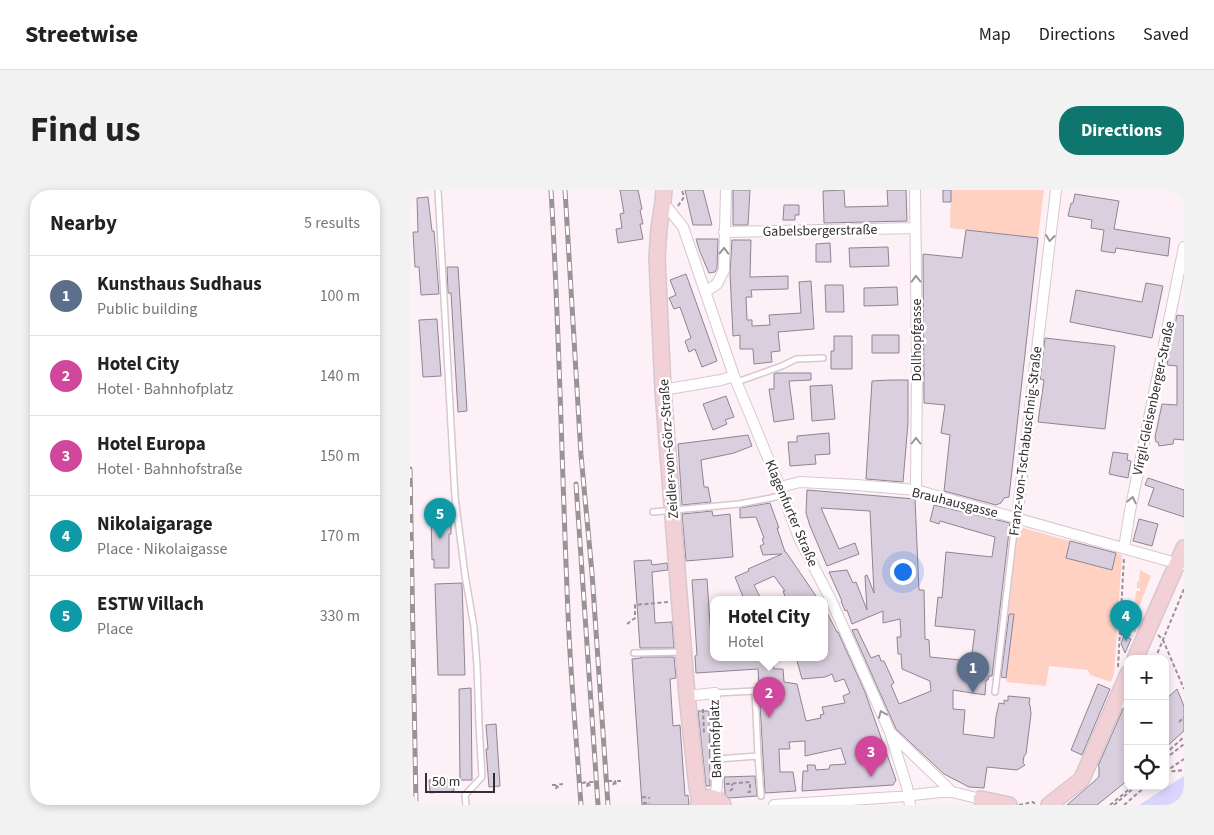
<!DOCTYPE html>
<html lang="en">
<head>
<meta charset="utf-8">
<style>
  body { margin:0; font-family:"Source Sans 3",sans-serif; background:#f2f2f2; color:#222 }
  .controls { position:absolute; right:15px; bottom:15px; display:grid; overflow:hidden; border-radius:10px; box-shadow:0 2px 8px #0003 }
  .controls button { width:45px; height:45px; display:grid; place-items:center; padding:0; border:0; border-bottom:1px solid #e0e0e0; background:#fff; color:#222; font:25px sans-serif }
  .scale { position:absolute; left:15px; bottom:12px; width:70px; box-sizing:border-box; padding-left:5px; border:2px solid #342d31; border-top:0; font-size:14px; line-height:18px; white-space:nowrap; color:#342d31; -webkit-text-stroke:4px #fff; paint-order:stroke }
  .you { position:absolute; left:492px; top:381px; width:18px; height:18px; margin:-12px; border:4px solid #fff; border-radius:50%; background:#1a73e8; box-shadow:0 0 0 8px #1a73e833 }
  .badge { display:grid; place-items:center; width:32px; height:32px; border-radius:50%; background:#0f766e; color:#fff; font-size:16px; font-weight:700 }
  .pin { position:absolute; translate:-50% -41px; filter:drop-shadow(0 1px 2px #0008) }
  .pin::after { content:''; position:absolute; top:26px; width:18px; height:15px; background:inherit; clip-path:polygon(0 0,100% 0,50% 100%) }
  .popup { position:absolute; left:300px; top:406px; width:118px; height:65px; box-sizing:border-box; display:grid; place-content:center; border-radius:10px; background:#fff; filter:drop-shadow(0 1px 4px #0005); font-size:16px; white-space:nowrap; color:#767676 }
  .popup b { font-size:19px; color:#222 }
  .popup::after { content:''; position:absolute; left:50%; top:100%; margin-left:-10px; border:10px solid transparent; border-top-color:#fff }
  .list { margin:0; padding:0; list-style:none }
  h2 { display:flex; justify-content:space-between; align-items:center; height:65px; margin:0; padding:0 20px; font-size:21px }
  h2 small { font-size:16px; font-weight:400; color:#767676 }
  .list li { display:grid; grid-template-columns:32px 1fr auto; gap:15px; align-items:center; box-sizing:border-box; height:80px; padding:0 20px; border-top:1px solid #e0e0e0 }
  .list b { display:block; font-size:19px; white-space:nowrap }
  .list p { margin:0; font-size:16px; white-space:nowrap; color:#767676 }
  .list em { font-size:16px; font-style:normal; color:#767676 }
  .icon { flex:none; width:28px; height:28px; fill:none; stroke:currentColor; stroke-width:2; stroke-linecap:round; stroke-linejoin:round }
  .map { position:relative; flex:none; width:774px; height:615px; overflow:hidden; border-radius:20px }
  header { display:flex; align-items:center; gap:30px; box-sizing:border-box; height:70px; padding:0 25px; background:#fff; border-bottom:1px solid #e0e0e0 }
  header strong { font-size:24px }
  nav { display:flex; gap:28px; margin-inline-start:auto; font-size:18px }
  .intro { display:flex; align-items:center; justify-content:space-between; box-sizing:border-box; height:120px; padding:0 30px }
  h1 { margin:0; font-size:35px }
  .button { padding:12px 22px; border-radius:20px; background:#0f766e; color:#fff; font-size:18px; font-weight:700 }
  main { display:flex; gap:30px; padding:0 30px }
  aside { flex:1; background:#fff; border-radius:20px; box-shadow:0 2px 8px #0003 }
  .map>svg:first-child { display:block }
  .green { fill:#fed1c2 }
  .water { fill:#dad5fe }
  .building { fill:#dacfde; stroke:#8f8492 }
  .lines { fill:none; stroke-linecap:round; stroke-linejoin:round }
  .lane-casing { stroke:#d9c7d0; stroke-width:8 }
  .street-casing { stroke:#d9c7d0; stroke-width:12 }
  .secondary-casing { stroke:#d9c7d0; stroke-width:18 }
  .path { stroke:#9b9196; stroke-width:2; stroke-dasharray:4 2.5; stroke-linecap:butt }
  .lane { stroke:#fff; stroke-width:5 }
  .street { stroke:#fff; stroke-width:10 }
  .secondary { stroke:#f2d1d6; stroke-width:15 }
  .rail-casing { stroke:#9b9297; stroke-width:5 }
  .rail { stroke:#fff; stroke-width:3; stroke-dasharray:9; stroke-linecap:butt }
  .oneway { stroke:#9a9698 }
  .labels { text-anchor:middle; stroke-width:5; stroke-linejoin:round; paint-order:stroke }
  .street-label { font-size:14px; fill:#342d31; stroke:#fff }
</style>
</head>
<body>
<header>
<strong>Streetwise</strong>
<nav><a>Map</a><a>Directions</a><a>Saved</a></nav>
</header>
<div class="intro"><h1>Find us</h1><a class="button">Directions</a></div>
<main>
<aside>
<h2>Nearby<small>5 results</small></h2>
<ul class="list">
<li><span class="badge" style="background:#5c6f8a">1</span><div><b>Kunsthaus Sudhaus</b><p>Public building</p></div><em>100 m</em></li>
<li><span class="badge" style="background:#d1479c">2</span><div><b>Hotel City</b><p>Hotel · Bahnhofplatz</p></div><em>140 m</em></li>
<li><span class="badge" style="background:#d1479c">3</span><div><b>Hotel Europa</b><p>Hotel · Bahnhofstraße</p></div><em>150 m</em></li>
<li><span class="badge" style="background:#0f9aa8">4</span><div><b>Nikolaigarage</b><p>Place · Nikolaigasse</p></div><em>170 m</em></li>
<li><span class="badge" style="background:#0f9aa8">5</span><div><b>ESTW Villach</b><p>Place</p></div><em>330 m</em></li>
</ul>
</aside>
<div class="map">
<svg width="774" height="615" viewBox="0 0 774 615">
  <rect width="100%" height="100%" fill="#fdf1f7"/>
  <path class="green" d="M541 0H634L628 48 540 38Z
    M606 336 660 351 656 368 702 379 706 363 712 365 704 484 701 492 680 485 678 480 639 476 636 496 597 492 596 488 604 424 596 423Z
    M730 380 741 386 726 425 714 424V413H725L726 401H730V398H727V392H729Z
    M714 425 726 426V442L713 441Z"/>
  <path class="water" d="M774 586V615H729Z"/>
  <path class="building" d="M210 0H228L232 19 230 20 233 34H230L233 49 208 53 206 39 212 38 210 24 214 23Z
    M275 0H293L302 35H283Z
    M323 0H340L338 35H323Z
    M434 0 435 17 478 16 477 0H496L497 31 414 33 413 1Z
    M533 0H541V12H533Z
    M665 4 709 11 704 39 760 48 758 66 706 58 705 63 691 61 694 40 681 38 682 30 658 26 661 13H663Z
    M18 7 22 41H24L29 104 11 105 9 77H5L3 42H8L7 8Z
    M374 15H389V25H385V30H373Z
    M556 40 628 48 599 307 594 308 591 313 586 315 534 301 540 245 531 243 535 215 514 213 513 64 552 68Z
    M286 49H308L307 78 305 82 299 83 290 62Z
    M322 50H341L340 87 378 86V99L341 100 342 107H336L337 130H342V136L360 135 359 125 391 123 389 92 401 91 404 139 368 142 370 161 361 162 362 172 344 174 343 159H330V145L323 146 320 83Z
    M420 53 421 72H406V54Z
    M478 57 479 76 440 77 439 58Z
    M37 77H48L57 221 48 222 41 103H38Z
    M276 84 307 171 292 177 285 159 279 162 275 151 281 148 270 117 264 119 259 108 266 105 260 90Z
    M736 93 753 96 742 148 660 132 666 100 732 112Z
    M415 95H433L434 122H416Z
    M487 97 488 115 454 116V98Z
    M767 125 774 126V250L764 249 763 254 749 256 748 252H746L745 247 752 214 767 215V176L757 175Z
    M27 129 31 186 13 187 9 130Z
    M462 145H489V163H462Z
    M424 146H442V179H421V161H424Z
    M635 148 705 156 695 239 628 232 634 190 630 189Z
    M366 183H401V190L379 191 384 229 364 232 359 199H364V184Z
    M480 190H498V233L493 292 456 289 462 191Z
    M422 195 425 229 402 231 400 196Z
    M316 206 324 227 315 230 317 234 303 240 293 214Z
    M419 243 420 264 405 265 406 274 380 276 378 252H387V246Z
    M338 245 342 256 324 263 291 270 294 297H298L301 312 272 315 268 254Z
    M703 262 718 264 717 270 721 271 718 288 699 284Z
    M738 288 774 300V327L738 315 744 298 735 295Z
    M397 300 505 309 509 400H514L515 449 519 450 520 467 561 471 565 440 525 436 528 407 532 408 536 362 582 367 585 347 530 331 529 334 520 331 524 315 600 333 582 486H579L578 490H576L575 505 543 500V519L555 520 553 544 584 548 586 527 589 513 594 514V510L598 511V506L620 508 619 514 620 515 621 524 616 564 614 566 613 573 615 575 607 580 577 577 574 598 559 597 534 584 486 539 442 440 447 439 461 468 469 465 471 471H474L484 493 481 495 489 514 521 501 520 491 492 479 491 464H488L487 447H491L490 429 473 433V421L442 434 437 420 435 421 431 411H432L419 382 437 380 443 393 446 392 457 420 455 386 457 385 464 403 460 321 411 318 429 359 445 353 449 364 417 376 400 336 396 323Z
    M360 313 369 338H367L375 362H376L408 409H376L373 401H375L364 386 344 395 351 409H334L325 387 339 381 338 379 372 364 353 365 350 356 354 354 352 349 354 348 346 327 330 328V318Z
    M302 321 303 326 320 324 323 367 276 371 272 324Z
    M41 324V344H39V378H24V369L22 370 21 325Z
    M729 329 748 334 742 356 723 351Z
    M660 351 706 363 702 380 656 368Z
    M241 370 242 375 257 373 258 380 242 382 245 433 262 432 264 458H230L224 371Z
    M297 389 302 464H304V467H363L364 479H373L374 492 387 494 396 531 411 528 410 525 414 524 412 517 435 513 433 506 440 503 434 489 425 492 422 484 415 487 392 489 386 467H414V417L427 442H428L455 502 486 590 483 595 392 601 393 581H398L397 575H405L406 580 419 579 420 575 436 574 431 558 395 566V551L379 552 380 559H369L370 582H383L386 601 355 603 348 479 286 483 285 466 287 465 282 390Z
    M52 393 55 485H28L25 394Z
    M599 424H604L596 488 591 487Z
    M714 446 721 449 715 463 711 453Z
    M231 467H264L266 488 260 489 263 536 270 535 275 606 278 605 279 615H232L222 469 231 468Z
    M688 494 700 499 672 565 661 560Z
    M61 498 62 590H50L49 499Z
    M767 499 774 516V541L755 558V510Z
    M718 517V590L687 615H657L689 587V577L688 576 713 519Z
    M288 521H299L300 596H296Z
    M86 534 90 596 79 597 76 559H78L76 535Z
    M345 586 347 606 319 608 315 604 314 587Z
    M43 589 44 601 20 603 19 590Z"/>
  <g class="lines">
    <defs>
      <path id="lane" d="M28 0 45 307 55 385 64 437 67 476 69 534 72 587 55 605 56 615
        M327 192 372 176 386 169 413 168
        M243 322 329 314 361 308 373 305
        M224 463 271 462
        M585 502 605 333 607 328
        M305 503 345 501 348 566 307 569
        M707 517 718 512
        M348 566 351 606"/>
      <path id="street" d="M505 0 507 170 506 300
        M253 12 273 37 324 186 370 297 389 348 421 410 480 542 497 597 500 615
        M314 42 505 38
        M295 102 307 94 314 80 316 0
        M253 200 311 190 324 186
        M370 297 390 292 447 295 506 300 773 375
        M607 328 646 0
        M714 358 720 321 774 57
        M277 506 305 503 307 595 305 608
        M482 544 542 602
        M364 615 485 607 530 602H542L571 609"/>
      <path id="secondary" d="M254 0 253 12 249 38 247 68 253 200 277 506 287 597 290 611
        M725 469 774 358
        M571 609 599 615
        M288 615C295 605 306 605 313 615
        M639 615 671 590 674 584 718 484"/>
    </defs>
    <use href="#lane" class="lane-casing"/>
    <use href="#street" class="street-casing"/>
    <use href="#secondary" class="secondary-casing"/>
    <path class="path" d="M268 16 274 7 272 0
      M217 434 225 428V415L258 412
      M710 444 723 446
      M748 445 753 450 774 499
      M745 469 774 399
      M708 477 714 367
      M293 519 294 544
      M769 532 774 527
      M755 564 774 547
      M755 569 774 554
      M755 582 774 569
      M755 582 774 580
      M198 591H205L206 595
      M172 593 178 592 180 596
      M316 594 340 592V602H336
      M142 595H147L148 598
      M203 595 205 591H211
      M725 596 726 599 730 596
      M177 597 178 592H185
      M146 599 147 595 153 594
      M320 601 323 598 322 594
      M232 607 240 608
      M233 613H240
      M609 615 623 612 626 615
      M700 615 723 596
      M704 615 725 597
      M714 615 736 596"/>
    <use href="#lane" class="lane"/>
    <use href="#street" class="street"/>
    <use href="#secondary" class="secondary"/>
    <defs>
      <path id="rail" d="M141 0C150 148 152 297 159 445 162 502 167 558 171 615
        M155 0 171 265 182 383 198 615
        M0 279 6 615
        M166 294 188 615"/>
    </defs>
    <use href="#rail" class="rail-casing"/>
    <use href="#rail" class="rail"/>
  </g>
  <defs><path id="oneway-chevron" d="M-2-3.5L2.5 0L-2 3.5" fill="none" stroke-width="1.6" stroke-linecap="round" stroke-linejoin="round" transform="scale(1.25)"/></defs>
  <g class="oneway">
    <use href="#oneway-chevron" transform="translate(640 48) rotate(97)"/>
    <use href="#oneway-chevron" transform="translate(314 61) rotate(-89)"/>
    <use href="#oneway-chevron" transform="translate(506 89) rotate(-91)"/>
    <use href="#oneway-chevron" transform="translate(506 251) rotate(-90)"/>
    <use href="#oneway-chevron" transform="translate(722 310) rotate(-78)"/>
    <use href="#oneway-chevron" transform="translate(472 524) rotate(-113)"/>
  </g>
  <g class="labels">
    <g class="street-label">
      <text transform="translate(410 40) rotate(-1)" y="5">Gabelsbergerstraße</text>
      <text transform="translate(506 150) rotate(-90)" y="5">Dollhopfgasse</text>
      <text transform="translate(743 208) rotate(-78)" y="5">Virgil-Gleisenberger-Straße</text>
      <text transform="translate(615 251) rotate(-83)" y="5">Franz-von-Tschabuschnig-Straße</text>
      <text transform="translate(258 259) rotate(-94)" y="5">Zeidler-von-Görz-Straße</text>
      <text transform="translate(545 312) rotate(14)" y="5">Brauhausgasse</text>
      <text transform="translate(382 323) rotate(67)" y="5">Klagenfurter Straße</text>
      <text transform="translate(305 549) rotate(-92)" y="5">Bahnhofplatz</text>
    </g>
  </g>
</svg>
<div class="controls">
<button>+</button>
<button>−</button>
<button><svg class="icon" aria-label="locate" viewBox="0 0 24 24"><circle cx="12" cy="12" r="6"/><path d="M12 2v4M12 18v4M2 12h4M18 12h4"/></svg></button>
</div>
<div class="scale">50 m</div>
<div class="you"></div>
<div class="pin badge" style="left:563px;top:503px;background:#5c6f8a">1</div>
<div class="pin badge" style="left:359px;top:528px;background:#d1479c">2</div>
<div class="popup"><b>Hotel City</b>Hotel</div>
<div class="pin badge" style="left:461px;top:587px;background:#d1479c">3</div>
<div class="pin badge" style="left:716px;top:451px;background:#0f9aa8">4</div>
<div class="pin badge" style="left:30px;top:349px;background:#0f9aa8">5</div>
</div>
</main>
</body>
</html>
